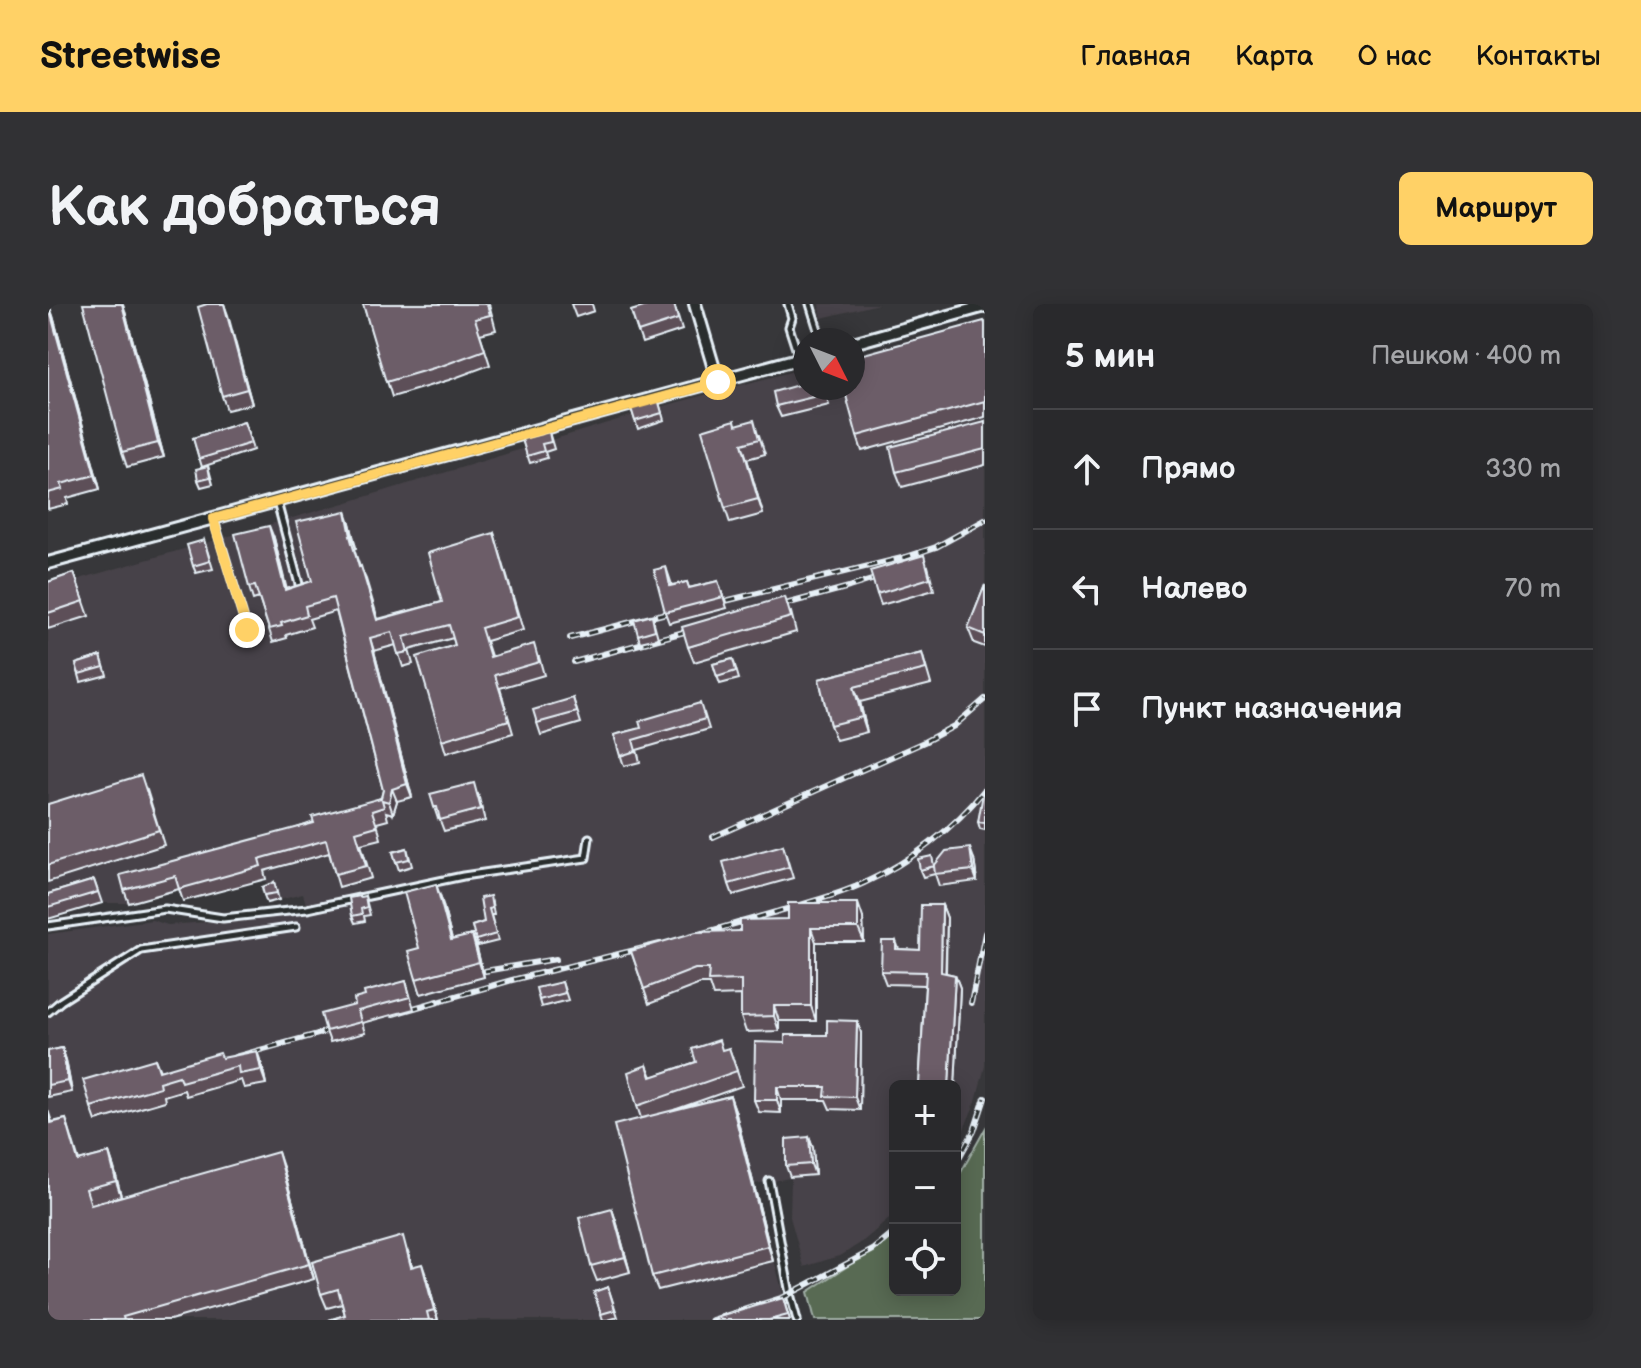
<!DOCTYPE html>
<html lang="ru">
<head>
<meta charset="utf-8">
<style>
  body { margin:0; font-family:"Balsamiq Sans",sans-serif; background:#313134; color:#f1f3f6 }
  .controls { position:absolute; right:24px; bottom:24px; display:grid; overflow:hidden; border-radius:12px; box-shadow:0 4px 20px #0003 }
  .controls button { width:72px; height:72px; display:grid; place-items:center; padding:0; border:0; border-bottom:2px solid #454548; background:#29292c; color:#f1f3f6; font:40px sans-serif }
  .compass { position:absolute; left:745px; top:24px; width:72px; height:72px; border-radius:50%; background:#29292c; box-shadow:0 4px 20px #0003; rotate:132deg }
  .stop { position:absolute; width:24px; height:24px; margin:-18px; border:6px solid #ffd166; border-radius:50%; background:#fff }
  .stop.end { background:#ffd166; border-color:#fff; box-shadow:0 2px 8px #0008 }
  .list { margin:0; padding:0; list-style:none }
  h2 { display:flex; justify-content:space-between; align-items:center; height:104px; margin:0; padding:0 32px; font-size:34px }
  h2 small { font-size:26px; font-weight:400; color:#a5a6a9 }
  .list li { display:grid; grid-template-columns:52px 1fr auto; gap:24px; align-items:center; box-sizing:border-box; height:120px; padding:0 32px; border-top:2px solid #454548 }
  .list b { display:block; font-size:30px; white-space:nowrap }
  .list em { font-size:26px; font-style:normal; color:#a5a6a9 }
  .icon { flex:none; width:44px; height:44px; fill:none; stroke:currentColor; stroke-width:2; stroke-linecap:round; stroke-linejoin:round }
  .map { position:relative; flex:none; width:937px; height:1016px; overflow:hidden; border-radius:12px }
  header { display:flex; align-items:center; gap:48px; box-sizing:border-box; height:112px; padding:0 40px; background:#ffd166; color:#111 }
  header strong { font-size:38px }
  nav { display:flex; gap:44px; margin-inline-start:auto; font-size:28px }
  .intro { display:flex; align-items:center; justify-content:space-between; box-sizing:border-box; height:192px; padding:0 48px }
  h1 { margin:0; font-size:56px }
  .button { padding:20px 36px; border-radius:12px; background:#ffd166; color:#111; font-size:28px; font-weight:700 }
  main { display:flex; gap:48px; padding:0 48px }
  aside { flex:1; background:#29292c; border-radius:12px; box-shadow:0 4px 20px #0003 }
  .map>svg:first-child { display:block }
  .built { fill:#474248; fill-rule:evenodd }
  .green { fill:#596a53; stroke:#a0aea6; stroke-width:2 }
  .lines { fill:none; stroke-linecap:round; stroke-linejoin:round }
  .service-casing { stroke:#e8f1f8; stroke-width:11 }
  .minor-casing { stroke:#e8f1f8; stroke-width:16 }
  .service { stroke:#2a2d2e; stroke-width:5 }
  .minor { stroke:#2a2d2e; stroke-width:10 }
  .rail-casing { stroke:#e8f1f8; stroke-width:6 }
  .rail { stroke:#2a2d2e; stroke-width:3; stroke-dasharray:9; stroke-linecap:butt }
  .wall { fill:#5d5059; stroke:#e8f1f8; stroke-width:2 }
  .shaded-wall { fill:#4c4149; stroke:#e8f1f8; stroke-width:2 }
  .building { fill:#6c5d68; stroke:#e8f1f8; stroke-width:2 }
  .route { stroke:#ffd166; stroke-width:10 }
</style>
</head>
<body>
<header>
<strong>Streetwise</strong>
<nav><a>Главная</a><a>Карта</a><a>О нас</a><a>Контакты</a></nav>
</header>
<div class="intro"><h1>Как добраться</h1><a class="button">Маршрут</a></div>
<main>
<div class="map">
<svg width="937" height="1016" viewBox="0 0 937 1016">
  <rect width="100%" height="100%" fill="#37373a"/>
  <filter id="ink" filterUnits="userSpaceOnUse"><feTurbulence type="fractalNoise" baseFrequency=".0125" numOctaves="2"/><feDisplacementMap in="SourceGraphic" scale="16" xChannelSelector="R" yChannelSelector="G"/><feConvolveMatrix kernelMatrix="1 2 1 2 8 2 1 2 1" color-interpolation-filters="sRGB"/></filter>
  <g filter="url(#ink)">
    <path class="built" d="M771 0H830L774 14Z
      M937 16V762L928 797 907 846V782H847V910L814 938 794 951 756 963 742 913 743 874 706 880 740 1009 715 1016H0V630L104 616 120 621 261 610 255 590 231 596 228 586 221 588 217 575 135 597 131 585 81 599H54L0 615V284L300 198 612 103 757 64V84H805V51ZM318 275 338 343 326 347Z"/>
    <path class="green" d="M937 825V1016H767L760 988 847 931V986H907V879Z"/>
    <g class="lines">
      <defs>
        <path id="service" d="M740 0 744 14 741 23 751 54
          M762 0 773 36
          M229 198 252 284
          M166 216 199 326
          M0 622 117 605 175 614 259 605 415 572 538 554 541 534
          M0 708 13 697 93 646 248 623
          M721 877 742 990 749 1016"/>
        <path id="minor" d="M647 0 670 78
          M805 39 937 2
          M0 259 757 53"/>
      </defs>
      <use href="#service" class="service-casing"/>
      <use href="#minor" class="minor-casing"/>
      <use href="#service" class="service"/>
      <use href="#minor" class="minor"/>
      <defs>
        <path id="rail" d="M719 305 801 283 846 269
          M522 334 618 309 677 297 858 253 888 243 937 216
          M526 358 658 322
          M665 533 876 438 906 422 937 395
          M639 633C669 626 699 616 728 608 757 599 789 592 816 579 862 558 906 525 937 485
          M437 667 508 655
          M923 699 937 629
          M345 710 464 676 612 640
          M187 753 299 722
          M907 861 926 827 937 794
          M664 1016 736 993 825 946 847 928"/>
      </defs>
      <use href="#rail" class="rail-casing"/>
      <use href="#rail" class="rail"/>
    </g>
    <path class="wall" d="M0 0 5 12 52 185 19 194 20 200 0 205Z
      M75 0 116 153 79 163 74 148Z
      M176 0 204 100 179 106 174 92Z
      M315 0H441L448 26 432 30 442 61 401 76 344 93Z
      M523 0H544L546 7 528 13Z
      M626 0 634 26 594 39 583 7Z
      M937 19V113L814 147 809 132Z
      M776 84 781 101 733 113 728 102Z
      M610 95 616 116 590 125 583 104Z
      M196 118 205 146 154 163 145 134Z
      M937 118V161L854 183 848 168Z
      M688 121 711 131 717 150 699 155 715 210 682 219 677 204Z
      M501 128 506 145 497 148 499 154 482 159 474 135Z
      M160 162 165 180 153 183 150 176Z
      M302 219 308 244 306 245 312 263 318 275 330 315 394 298 446 229 475 326 438 337 443 352 491 353 496 371 452 384 465 429 398 449 394 436 407 341 405 334 361 346 365 360 355 363 348 341 326 347 364 493 349 497 345 510 338 508 340 516 329 519 333 535 313 540 323 574 291 583 281 549 216 567 218 575 135 597 131 585 81 599 76 586 333 494 335 486 288 307 261 315 264 323 238 331 239 334 225 338 211 294 205 296 201 283 226 234 238 285 264 277Z
      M156 236 165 265 148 269 145 262Z
      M880 262 886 286 833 301 829 290Z
      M618 263 624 281 639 278 641 284 670 277 679 304 621 319 617 308Z
      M26 269 41 312 0 325V278Z
      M937 281V343L926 339 920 324Z
      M743 308 748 328 646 358 640 343Z
      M606 319 610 334 592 338 590 331Z
      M874 349 883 380 812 398 819 428 788 436 782 421 771 375Z
      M53 352 59 371 33 378 28 360Z
      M685 355 691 375 672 380 665 360Z
      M525 394 533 419 493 431 489 419Z
      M656 409 661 425 589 446 592 458 576 462 566 431Z
      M99 486 116 541 0 578V500Z
      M430 490 437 517 396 527 391 514 390 515 386 503Z
      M937 490V526L932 525 930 518Z
      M735 541 745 574 685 591 681 580Z
      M359 544 364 562 351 566 345 548Z
      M926 555 929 577 891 582 887 570 875 573 872 566 887 561Z
      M46 576 54 599 0 615V590Z
      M226 578 231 596 219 599 216 591Z
      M317 592 322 611 316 612 317 617 307 619 304 612Z
      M393 594 404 636 424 631 429 645 436 673 373 690 368 675 371 644Z
      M444 599 446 611H443L450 637 430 642 424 622 436 618Z
      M894 601 899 614 898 669 907 671 912 684 907 782H871L877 681 838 680 833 667 848 637 851 645 872 646Z
      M815 614 816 638H768V717H731V727L698 728 693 713V691L665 692 661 680H652L601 700 583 647 692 627Z
      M358 677 366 705 314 719 317 729 282 738 278 727 317 692Z
      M514 678 520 696 493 703 491 696Z
      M809 717 813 729 812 806 782 805 778 796H733V809L711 808 706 796 737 739 779 731Z
      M14 744 18 756 24 788 0 793V747Z
      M681 744 694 782 626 806 682 792 687 806 725 957 610 986 604 972 593 814 589 802 599 761 604 773 648 758Z
      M174 754 214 761 218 780 196 784 193 776 138 792 136 786 116 792 117 797 48 817 43 803 107 755 112 767Z
      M0 806 4 818 18 815 31 857 61 849 66 864 73 892 43 900 44 901 235 863 266 975 122 1016H0Z
      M761 833 765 844 767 871 742 873 738 862Z
      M564 905 569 920 582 968 549 977 543 962Z
      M360 947 364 962 379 974 390 1016H281L297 1011 294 1000 279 1004 273 990Z
      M560 983 570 1013 560 1016H555L546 988Z
      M735 994 742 1016H661Z"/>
    <path class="shaded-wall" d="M1 0 5 12 52 185 47 171Z
      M74 0H75L116 153 110 139Z
      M176 0 180 11 204 100 199 85Z
      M694 140 699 155 715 210 710 195Z
      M298 207 302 219 308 244 303 232Z
      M221 222 226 234 242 298 237 286Z
      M322 334 326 347 364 493 359 480Z
      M806 383 812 398 819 428 814 413Z
      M344 485 349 497 345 510 341 498Z
      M922 544 926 555 929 577 925 566Z
      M388 580 393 594 408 651 403 636Z
      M810 599 815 614 816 638 810 624Z
      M894 601 899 614 897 681 893 668Z
      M763 624 768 638V717L763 702Z
      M424 631 429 645 436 673 431 658Z
      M907 671 912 684 907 782H901Z
      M726 702 731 717V727L726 712Z
      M809 717 813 729 812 806 807 793Z
      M14 744 18 756 24 788 20 777Z
      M209 747 214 761 218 780 213 766Z
      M729 783 733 796V809L729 796Z
      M682 792 687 806 725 957 720 942Z
      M761 833 765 844 767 871 763 860Z
      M230 848 235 863 266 975 261 960Z
      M61 849 66 864 73 892 68 877Z
      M564 905 569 920 582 968 577 953Z
      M374 960 379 974 390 1016 386 1006Z"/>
    <path class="building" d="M0 0 47 171 13 180 15 185 0 189Z
      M35 0H74L110 139 74 148Z
      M159 0H176L199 85 174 92 150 3Z
      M315 0H439L442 11 427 15 437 46 396 61 338 78Z
      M605 0H626L630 15 590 28 583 7Z
      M936 17 937 20V97L809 132 796 84H805V53Z
      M757 79V84H775L777 90 728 102 725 88Z
      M610 95 614 109 587 117 583 104Z
      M687 116 688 121 706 116 711 135 694 140 710 195 677 204 654 126Z
      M196 118 203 139 151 155 145 134Z
      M937 118V145L848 168 842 143Z
      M501 128 503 138 494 140 496 147 479 152 474 135Z
      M160 162 162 173 150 176 148 165Z
      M298 207 303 232H302L311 263 313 262 329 316 394 298 380 249 446 229 470 313 433 324 442 353 486 340 491 358 447 371 461 416 394 436 369 353 407 341 401 321 356 333 360 348 350 350 344 328 322 334 359 480 344 485 341 498 334 496 336 503 324 507 329 522 308 528 318 562 287 570 278 536 211 555 213 562 131 585 127 572 76 586 72 571 266 519 264 513 333 494 335 486 285 294 257 302 259 311 233 319 234 322 221 325 207 282 201 283 187 230 221 222 237 286 264 277 248 218Z
      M156 236 162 257 145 262 139 241Z
      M876 251 882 274 829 290 822 267Z
      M618 263 622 282 639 278 641 284 670 277 675 293 617 308 606 266Z
      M26 269 36 297 0 309V278Z
      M937 281V331L920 324Z
      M737 293 743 313 640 343 634 323Z
      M604 311 607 326 590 331 586 316Z
      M874 349 878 365 806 383 814 413 782 421 771 375Z
      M53 352 56 363 31 370 28 360Z
      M685 355 688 367 669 373 665 360Z
      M525 394 529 408 489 419 485 406Z
      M652 399 657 415 585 436 588 447 572 452 566 431 593 424 591 417Z
      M93 471 111 526 0 561V500Z
      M426 479 433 505 392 516 389 503H386L382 490Z
      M935 490H937V519L930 518Z
      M735 541 741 563 681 580 675 558Z
      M359 544 361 555 348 558 345 548Z
      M922 544 925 566 887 570 886 562 898 547Z
      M884 552 886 562 872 566 870 555Z
      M46 576 50 588 0 603V590Z
      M226 578 229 589 216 591 214 583Z
      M388 580 403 636 424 631 431 658 368 675 360 647 371 644 356 588Z
      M311 592 312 593 317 592 319 603 313 605 314 610 304 612 301 594Z
      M442 592 444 604 441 605 448 630 428 636 424 622 436 618 432 594Z
      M740 599H810V624H763V702H726V712L693 713V676L660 677 661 665H647L596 685 583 647 648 628 692 627V616L740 615Z
      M873 601H894L893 668 907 671 901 782H871L878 668 833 667 834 637H848V645L872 646Z
      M358 677 362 693 310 707 313 718 278 727 273 710 307 701 306 695 317 692 316 688Z
      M514 678 517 689 491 696 488 684Z
      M779 716 809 717 807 793 777 792 778 783H729V796H706L707 738 737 739V731H779Z
      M671 736 674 746 681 744 689 767 589 802 580 768 599 761 603 773 648 758 644 745Z
      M14 744 20 777 0 781V747Z
      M209 747 213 766 191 770 190 762 133 778 131 772 111 778 112 783 43 803 35 776 107 755 111 767 172 749 174 754Z
      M682 792 720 942 604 972 566 821Z
      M0 808 3 819 18 815 30 857 61 849 68 877 38 885 43 901 230 848 261 960 75 1013 76 1016H0Z
      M761 833 763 860 738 862V835Z
      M564 905 577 953 543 962 531 914Z
      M355 932 363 963 374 960 386 1006 379 1008 381 1016H281L297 1011 290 985 273 990 264 958Z
      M560 983 567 1006 553 1010 546 988Z
      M735 994 740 1011 721 1016H661Z"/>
  </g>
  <g class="lines" filter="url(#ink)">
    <path class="route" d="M199 326 165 215 670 78"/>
  </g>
</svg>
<div class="controls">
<button>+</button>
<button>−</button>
<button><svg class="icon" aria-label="locate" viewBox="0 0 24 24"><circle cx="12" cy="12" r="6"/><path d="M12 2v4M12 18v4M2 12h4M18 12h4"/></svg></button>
</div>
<svg class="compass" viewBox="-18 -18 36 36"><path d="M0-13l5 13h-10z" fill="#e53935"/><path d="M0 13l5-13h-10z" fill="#a5a6a9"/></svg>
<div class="stop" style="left:670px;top:78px"></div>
<div class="stop end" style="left:199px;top:326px"></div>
</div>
<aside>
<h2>5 мин<small>Пешком · 400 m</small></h2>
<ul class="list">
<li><svg class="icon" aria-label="ahead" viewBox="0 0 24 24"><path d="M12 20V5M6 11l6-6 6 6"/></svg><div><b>Прямо</b></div><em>330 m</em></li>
<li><svg class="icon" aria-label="left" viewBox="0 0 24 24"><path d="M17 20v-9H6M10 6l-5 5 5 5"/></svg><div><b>Налево</b></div><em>70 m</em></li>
<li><svg class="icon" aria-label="arrive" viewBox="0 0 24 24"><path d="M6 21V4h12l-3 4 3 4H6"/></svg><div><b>Пункт назначения</b></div></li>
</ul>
</aside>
</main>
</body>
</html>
